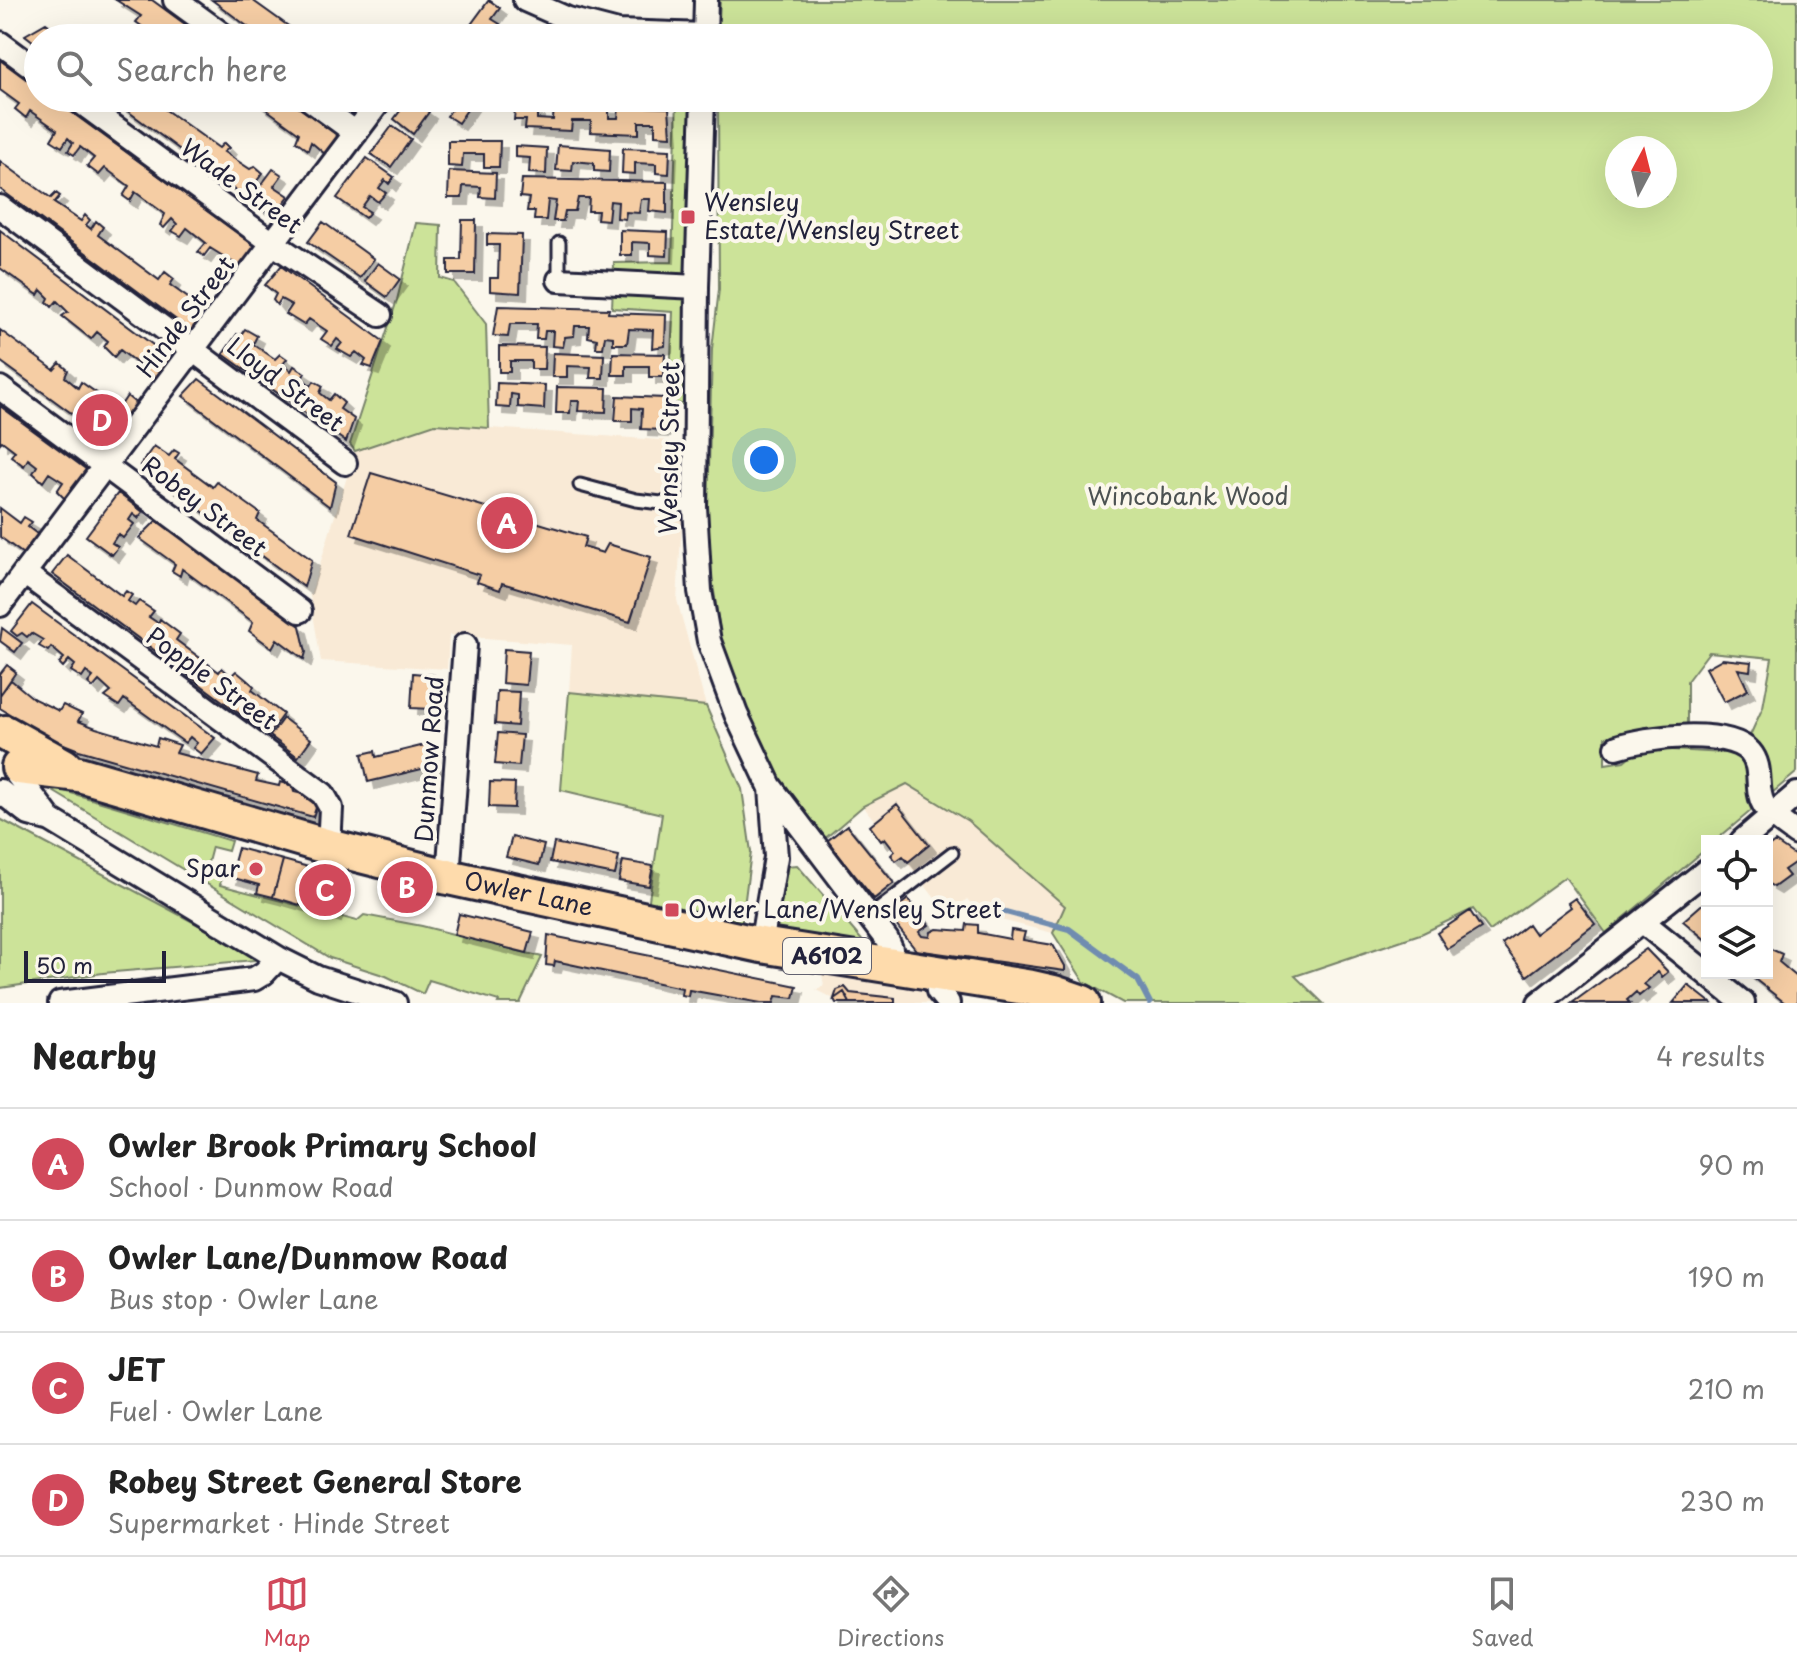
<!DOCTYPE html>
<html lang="en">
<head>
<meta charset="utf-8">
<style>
  body { margin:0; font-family:"Playpen Sans",sans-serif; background:#f2f2f2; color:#222 }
  .controls { position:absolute; right:24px; bottom:24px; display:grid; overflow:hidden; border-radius:0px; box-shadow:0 8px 32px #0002 }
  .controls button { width:72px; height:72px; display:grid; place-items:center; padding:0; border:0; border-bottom:2px solid #e0e0e0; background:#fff; color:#222; font:40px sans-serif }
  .compass { position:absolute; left:1605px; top:136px; width:72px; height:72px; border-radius:50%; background:#fff; box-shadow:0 8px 32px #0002; rotate:7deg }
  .scale { position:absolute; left:24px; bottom:20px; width:142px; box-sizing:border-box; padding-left:8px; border:4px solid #22223b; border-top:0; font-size:22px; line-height:28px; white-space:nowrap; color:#22223b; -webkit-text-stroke:6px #fbf7ec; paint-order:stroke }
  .you { position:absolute; left:764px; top:460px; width:28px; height:28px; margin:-20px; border:6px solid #fff; border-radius:50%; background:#1a73e8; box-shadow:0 0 0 12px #1a73e833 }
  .badge { display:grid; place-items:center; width:52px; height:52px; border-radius:50%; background:#d1495b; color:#fff; font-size:26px; font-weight:700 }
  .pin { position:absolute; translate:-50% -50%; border:4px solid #fff; box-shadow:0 2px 8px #0006 }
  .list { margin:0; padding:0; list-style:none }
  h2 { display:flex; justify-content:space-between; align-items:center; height:104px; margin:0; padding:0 32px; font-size:34px }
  h2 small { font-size:26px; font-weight:400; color:#767676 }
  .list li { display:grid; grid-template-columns:52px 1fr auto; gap:24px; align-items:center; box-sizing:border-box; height:112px; padding:0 32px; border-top:2px solid #e0e0e0 }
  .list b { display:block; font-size:30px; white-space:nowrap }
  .list p { margin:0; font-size:26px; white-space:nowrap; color:#767676 }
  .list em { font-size:26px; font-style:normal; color:#767676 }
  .icon { flex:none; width:44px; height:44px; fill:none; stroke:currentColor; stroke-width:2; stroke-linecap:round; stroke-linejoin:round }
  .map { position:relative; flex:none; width:1797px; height:1003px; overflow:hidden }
  .search { position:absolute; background:#fff; box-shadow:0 8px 32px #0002; left:24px; right:24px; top:24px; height:88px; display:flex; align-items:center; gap:20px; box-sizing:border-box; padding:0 28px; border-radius:44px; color:#767676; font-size:30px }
  .sheet { height:552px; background:#fff }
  nav { display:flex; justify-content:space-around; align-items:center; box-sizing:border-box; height:112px; border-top:2px solid #e0e0e0; background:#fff; font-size:22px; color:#767676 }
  nav a { display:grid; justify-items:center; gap:4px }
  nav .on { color:#d1495b }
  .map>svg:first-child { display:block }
  .built { fill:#f9ead6 }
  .green { fill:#cce399; stroke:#77826a; stroke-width:2; fill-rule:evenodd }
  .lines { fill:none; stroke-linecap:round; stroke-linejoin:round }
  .stream { stroke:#6f8cb0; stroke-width:6 }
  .building { fill:#f5cda4; stroke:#22223b; stroke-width:2; filter:url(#shadow) }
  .service-casing { stroke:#22223b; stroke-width:17 }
  .minor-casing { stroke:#22223b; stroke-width:28 }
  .primary-casing { stroke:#22223b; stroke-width:40 }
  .service { stroke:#fbf7ec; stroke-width:11 }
  .minor { stroke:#fbf7ec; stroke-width:22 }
  .primary { stroke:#fedbac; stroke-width:34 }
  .poi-dot { fill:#d1495b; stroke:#fbf7ec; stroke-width:3 }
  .labels { text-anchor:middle; stroke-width:8; stroke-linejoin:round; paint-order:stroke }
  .shield { fill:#fbf7ec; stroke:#636270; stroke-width:2 }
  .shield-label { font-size:22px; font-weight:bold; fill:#22223b }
  .street-label { font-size:24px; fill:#22223b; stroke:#fbf7ec }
  .poi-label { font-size:24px; fill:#22223b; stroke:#fbf7ec; text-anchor:start }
  .park-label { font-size:24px; fill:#4c5252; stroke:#fbf7ec }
</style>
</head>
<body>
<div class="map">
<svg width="1797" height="1003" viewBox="0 0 1797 1003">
  <defs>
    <filter id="shadow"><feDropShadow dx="7" dy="7" stdDeviation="0" flood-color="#0004"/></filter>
  </defs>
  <rect width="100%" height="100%" fill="#fbf7ec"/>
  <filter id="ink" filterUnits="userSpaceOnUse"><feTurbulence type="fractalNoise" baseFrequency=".0125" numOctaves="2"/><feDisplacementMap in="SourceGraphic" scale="16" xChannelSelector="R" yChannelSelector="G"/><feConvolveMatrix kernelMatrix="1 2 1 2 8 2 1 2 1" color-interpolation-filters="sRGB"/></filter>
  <g filter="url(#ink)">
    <path class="built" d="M435 424 687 442 677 600 706 706 569 692 572 645 449 635 447 669 321 661 310 596 355 451Z
      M906 784 968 821 1065 906 1053 933 981 915 967 899 948 915 863 806Z
      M825 972 924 986 932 994 935 1003H850L844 992 834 999 816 990 824 985 822 975Z"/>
    <path class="green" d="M720 0H1797V772L1715 841H1707V848L1606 933 1565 877 1490 931 1473 909 1423 933 1295 976 1323 1003H1123L1084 982 1053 933 1065 906 968 821 907 784 863 806 822 841 792 805 761 748 721 638 707 545 712 349 719 289 718 98H1759V38H718ZM1617 148H1665V196H1617ZM1709 652 1772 658 1763 707 1748 740 1724 753 1655 749 1630 756 1624 761 1605 764V737L1687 726V681Z
      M677 98H696L688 406 669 401 673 312 612 308 614 263 672 262Z
      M416 223 441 225 440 278 454 282 486 324 489 428 435 424 355 451 350 444 397 300Z
      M569 692 706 706 742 789 751 852 741 930 647 913 662 814 561 790Z
      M51 787 231 841 228 851 212 847 207 866 223 870 220 885 357 921 364 915 422 926 542 957 520 1003H498L499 1001 429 980 423 994 386 976 330 958 51 790Z
      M0 819 253 954 256 960 103 973 0 988Z
      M797 865 866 945 776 936 774 919 785 866Z"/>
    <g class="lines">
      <path class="stream" d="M987 907 1069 929 1138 980 1150 1003"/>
    </g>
    <path class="building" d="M116 0H152L204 38H166L158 30 155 36 136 22 141 16Z
      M212 0H252L305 38H263Z
      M489 0 500 8 492 19 500 24 493 33 487 28 483 33 490 38H461Z
      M46 23 68 38H38V45L25 35Z
      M0 60 38 88V98H52L258 248 242 268 210 248 204 256 198 252 206 243 187 228 181 236 172 231 177 224 172 219 164 228 160 225 165 214 135 192 130 201 123 196 129 186 105 168 99 175 87 166 94 158 80 147 74 155 68 151 73 143 68 138 62 147 51 140 57 130 30 111 26 118 15 109 19 104 0 90Z
      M110 98H149L219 148 224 143 229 148 224 152 250 169 255 166 263 173 244 197Z
      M251 98H286L340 137 326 155 311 142 308 150 296 141 299 133Z
      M345 98H370L360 109Z
      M410 98 429 112 413 134 394 119Z
      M441 98H462L471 104 458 123 447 116 453 107Z
      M554 104 609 107V118H618L619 106 669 108 671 136 655 135V122H639V134L590 132 591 121H572L571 131 525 129 526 120H514L515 109 537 110V119L553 120Z
      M392 126 411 139 391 167 371 154Z
      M448 141H500L499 167H484V154H463L462 167 448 166Z
      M558 145 610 149 609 172 594 171V163L573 161 572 171 556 170Z
      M515 146 547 148 546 174 529 173 530 158 515 157Z
      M623 148 670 150 669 174 656 173V164L635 163V174L622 173Z
      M367 158 394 177 389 184 385 180 379 188 386 193 378 202 370 196 362 207 370 212 365 218 337 198Z
      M0 161 51 198 56 193 60 196 54 203 81 221 85 215 90 220 86 225 91 229 96 221 103 227 98 235 159 280 165 272 174 279 170 285 209 313 194 333 0 189Z
      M273 169 282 175 274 186 289 196 273 217 250 200Z
      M449 171 496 173 495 198 480 197 481 187 463 186 462 198H448Z
      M522 179 667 182V213L649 211 650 199H641L639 213 626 212 625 219 617 218 618 202 610 201 608 220 597 219 598 211H588L589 198H578L575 211H565L563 221H553L556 201 548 200 546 220H534L535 211H527L529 198 520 197Z
      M462 220H476L475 274H448V260H461Z
      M323 222 374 259 360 278 308 242Z
      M0 230 173 360 158 380 120 350 114 357 104 347 108 341 97 332 91 339 62 316 68 312 57 301 52 307 47 302 49 298 41 290 38 295 0 268Z
      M620 230 668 232 667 256 650 255V243L632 242V255H620Z
      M487 234 522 235 520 293 490 291V278H498L499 245H487Z
      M378 263 400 279 387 297 365 281Z
      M281 266 383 341 372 368 363 365 366 360 356 352 351 357 337 349 342 343 337 339 332 346 321 339 327 331 309 319 304 325 286 314 292 305 281 299 277 305 273 300 276 294 265 285Z
      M498 306 609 309 608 313 666 315 665 346 652 348 653 330 629 329 627 344H613V337L605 336 603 348H596L597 339 588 337 589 326H575L574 336 565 337 563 347 552 346 553 331H545L544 339H536L537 324H510L508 337 493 336Z
      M245 329 257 336 253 344 275 359 280 354 287 359 283 364 291 371 294 366 305 373 302 378 311 386 314 381 323 386 320 393 329 400 334 394 344 403 340 409 354 419 346 442 223 354 237 334 240 336Z
      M0 330 54 370 60 363 68 370 65 377 78 388 81 382 98 394 94 399 101 404 105 399 111 404 107 410 115 414 127 396 139 406 111 442 0 361Z
      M499 346 545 347 544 369H531V361H510V372H499Z
      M553 353 604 355 603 378H590L591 367 567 366V377H552Z
      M613 353 665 354 664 377H649V366H626V375H612Z
      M199 379 336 482 330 507 183 396Z
      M497 383 545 385 544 409 518 407V395L511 394 510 408 496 407Z
      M557 387 607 388 606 412 578 411 579 401H571L570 413H556Z
      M617 396 665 398 663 430 641 429 642 409 632 408V421H615Z
      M0 406 87 470 65 499 57 491 63 482 49 473 43 482 33 473 37 466 28 459 24 466 11 456 15 451 2 441 0 443Z
      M154 446 169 456 174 450 179 453 175 459 213 487 217 482 260 513 257 520 312 560 304 587 140 465Z
      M371 473 586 537 583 547 603 553 608 544 651 557 630 622 502 583 500 590 477 582 480 575 351 534Z
      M118 493 143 512 138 518 133 514 129 520 134 524 123 538 118 534 112 543 118 547 112 555 86 536Z
      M0 508 20 523 24 517 32 522 28 527 41 537 26 556 0 537Z
      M157 520 300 626 306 652 304 659 277 639 272 648 249 631 253 622 182 569 180 576 172 571 175 564 139 538Z
      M67 555 122 596 126 591 132 595 128 601 135 606 139 601 154 611 149 617 158 623 160 619 180 634 176 640 219 672 222 668 231 676 236 671 254 686 252 690 283 714 268 735 52 574Z
      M32 604 215 738 201 754 193 748 197 743 190 737 185 743 124 699 119 706 105 697 111 692 99 681 93 688 88 683 93 677 86 672 82 678 71 671 75 665 69 660 63 667 59 663 64 658 51 647 48 651 39 646 43 640 31 633 27 637 22 633 17 636 11 631Z
      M2 628 22 643 15 652 0 641Z
      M504 649 529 651 526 685 502 683Z
      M1722 659 1751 662 1750 671 1738 669 1748 690 1724 702 1706 668Z
      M7 665 16 672 0 695V674Z
      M413 673 434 675 432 709 411 708Z
      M11 680 34 699 59 711 63 705 82 714 78 721 96 728 156 746 158 738 180 745 176 753 258 775 256 781 279 786 280 782 292 785 294 792 319 798 313 817 79 750 48 738 0 708V695Z
      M497 691 519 692 517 726 495 724Z
      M283 718 311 739 298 757 270 736Z
      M498 733 522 735 519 766 495 764Z
      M429 744 434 766 368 782 362 754 375 751 376 757Z
      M490 782 515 783 514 808 489 807Z
      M897 804 929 845 908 862 903 856 896 861 891 855 895 851 885 838 881 841 870 826Z
      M847 825 894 883 874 899 827 841Z
      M512 837 544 845 539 865 506 857Z
      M1775 842 1797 857V861L1784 870 1789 876 1774 887 1767 883V848Z
      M554 843 619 856 615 875 550 862Z
      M238 848 283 860 273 897 257 893 259 885 230 877Z
      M283 860 345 877 334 915 273 897Z
      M623 861 653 866 649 886 619 881Z
      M1575 898 1595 924 1527 976 1502 944 1528 924 1535 934 1571 907 1568 903Z
      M908 899 929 925 919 932 922 936 930 937 931 932 937 929 966 931 967 924 978 925V933L1010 939 1011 930 1025 932 1023 940 1053 945 1065 966V971L916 950 888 915Z
      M1707 900V941L1683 921Z
      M1470 911 1481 928 1447 949 1437 933Z
      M459 914 533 932 527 953 454 935Z
      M548 935 797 986 794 998 776 996 774 1003H761L689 990 688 996 681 995 682 988 555 961 554 966 546 965Z
      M1646 949 1668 972 1662 977 1658 972 1644 984 1649 988 1639 996 1636 992 1627 1000 1630 1003H1572Z
      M1771 949 1782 954 1779 962 1797 977V1003H1785L1747 973H1767V953Z
      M1688 985 1711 1003H1673Z
      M845 987 850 993 895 998V1003H850L844 992 834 999 837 990Z
      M844 992 850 1003H836L834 999Z"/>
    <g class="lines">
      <defs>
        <path id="service" d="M559 280V243
          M580 485 636 500 695 507
          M870 916 952 853"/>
        <path id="minor" d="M175 0 227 38
          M525 0 568 19 618 32 705 35
          M705 38 706 0
          M0 43 38 71
          M75 98 274 244 380 315
          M308 98 356 133
          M703 98 697 287 695 507 700 591 709 641 736 714 770 786 887 940 891 949 892 967
          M0 207 345 463
          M559 280 697 287
          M0 388 300 611
          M24 573 323 794 331 808 329 847
          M0 605 382 98
          M1617 747C1645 737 1728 727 1750 752 1764 768 1754 789 1764 805 1772 817 1786 826 1797 834
          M15 772 50 819
          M0 791 29 814 51 820 278 958 318 978 395 1003
          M1742 841 1797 794
          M448 877 465 645
          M1643 922 1743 1003
          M761 945 776 857 771 788
          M935 974 938 991 948 1003
          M60 1003 254 979 264 973 278 958
          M1539 1003 1707 870"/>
        <g id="primary">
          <path d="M5 733 64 766"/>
          <path id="s1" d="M19 767 79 774 329 847 448 877 761 945 1032 988 1054 993 1083 1003"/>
        </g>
      </defs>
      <use href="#service" class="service-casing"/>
      <use href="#minor" class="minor-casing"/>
      <use href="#primary" class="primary-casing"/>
      <use href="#service" class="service"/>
      <use href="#minor" class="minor"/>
      <use href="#primary" class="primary"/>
    </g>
  </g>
  <g class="poi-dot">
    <rect x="680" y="209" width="16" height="16" rx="4"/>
    <circle cx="256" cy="869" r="8"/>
    <rect x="664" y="902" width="16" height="16" rx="4"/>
  </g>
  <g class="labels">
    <rect class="shield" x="783" y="938" width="88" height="36" rx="6"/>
    <g class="shield-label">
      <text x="827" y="964">A6102</text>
    </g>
    <g class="street-label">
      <text transform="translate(241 187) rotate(36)" y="8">Wade Street</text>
      <text transform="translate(186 317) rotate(-53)" y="8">Hinde Street</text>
      <text transform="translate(285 385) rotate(37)" y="8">Lloyd Street</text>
      <text transform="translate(670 448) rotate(-89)" y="8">Wensley Street</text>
      <text transform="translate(204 507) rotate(37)" y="8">Robey Street</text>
      <text transform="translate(211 679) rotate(36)" y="8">Popple Street</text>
      <text transform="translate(430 759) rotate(-86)" y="8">Dunmow Road</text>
      <text dy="8" stroke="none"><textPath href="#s1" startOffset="526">Owler Lane</textPath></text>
    </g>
    <g class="poi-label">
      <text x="704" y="211">Wensley<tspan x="704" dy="28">Estate/Wensley Street</tspan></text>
      <text x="240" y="877" text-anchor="end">Spar</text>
      <text x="688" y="918">Owler Lane/Wensley Street</text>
    </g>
    <g class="park-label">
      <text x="1188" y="505">Wincobank Wood</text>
    </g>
  </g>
</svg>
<div class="controls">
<button><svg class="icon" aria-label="locate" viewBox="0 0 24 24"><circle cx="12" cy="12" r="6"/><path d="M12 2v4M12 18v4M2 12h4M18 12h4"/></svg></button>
<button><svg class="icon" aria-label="layers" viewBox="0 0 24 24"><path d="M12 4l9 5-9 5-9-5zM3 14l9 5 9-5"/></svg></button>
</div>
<svg class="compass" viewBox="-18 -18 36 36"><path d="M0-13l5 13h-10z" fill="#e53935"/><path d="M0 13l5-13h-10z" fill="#767676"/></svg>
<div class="scale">50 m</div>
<div class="you"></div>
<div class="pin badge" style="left:507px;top:523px">A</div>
<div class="pin badge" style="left:407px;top:887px">B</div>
<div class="pin badge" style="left:325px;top:890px">C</div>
<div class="pin badge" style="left:102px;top:420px">D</div>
<div class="search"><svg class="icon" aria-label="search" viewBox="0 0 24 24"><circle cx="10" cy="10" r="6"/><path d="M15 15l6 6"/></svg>Search here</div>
</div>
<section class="sheet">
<h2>Nearby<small>4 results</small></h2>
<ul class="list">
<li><span class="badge">A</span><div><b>Owler Brook Primary School</b><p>School · Dunmow Road</p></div><em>90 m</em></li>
<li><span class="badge">B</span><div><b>Owler Lane/Dunmow Road</b><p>Bus stop · Owler Lane</p></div><em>190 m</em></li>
<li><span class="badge">C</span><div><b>JET</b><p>Fuel · Owler Lane</p></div><em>210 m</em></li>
<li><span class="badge">D</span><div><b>Robey Street General Store</b><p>Supermarket · Hinde Street</p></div><em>230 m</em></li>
</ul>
</section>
<nav>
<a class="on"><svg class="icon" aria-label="map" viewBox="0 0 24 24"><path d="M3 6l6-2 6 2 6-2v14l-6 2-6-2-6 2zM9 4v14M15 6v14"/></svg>Map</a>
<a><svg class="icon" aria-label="directions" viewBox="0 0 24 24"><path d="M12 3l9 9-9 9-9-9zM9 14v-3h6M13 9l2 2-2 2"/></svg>Directions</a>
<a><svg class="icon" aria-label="saved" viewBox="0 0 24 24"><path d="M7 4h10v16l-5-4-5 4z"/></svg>Saved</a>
</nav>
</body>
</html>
